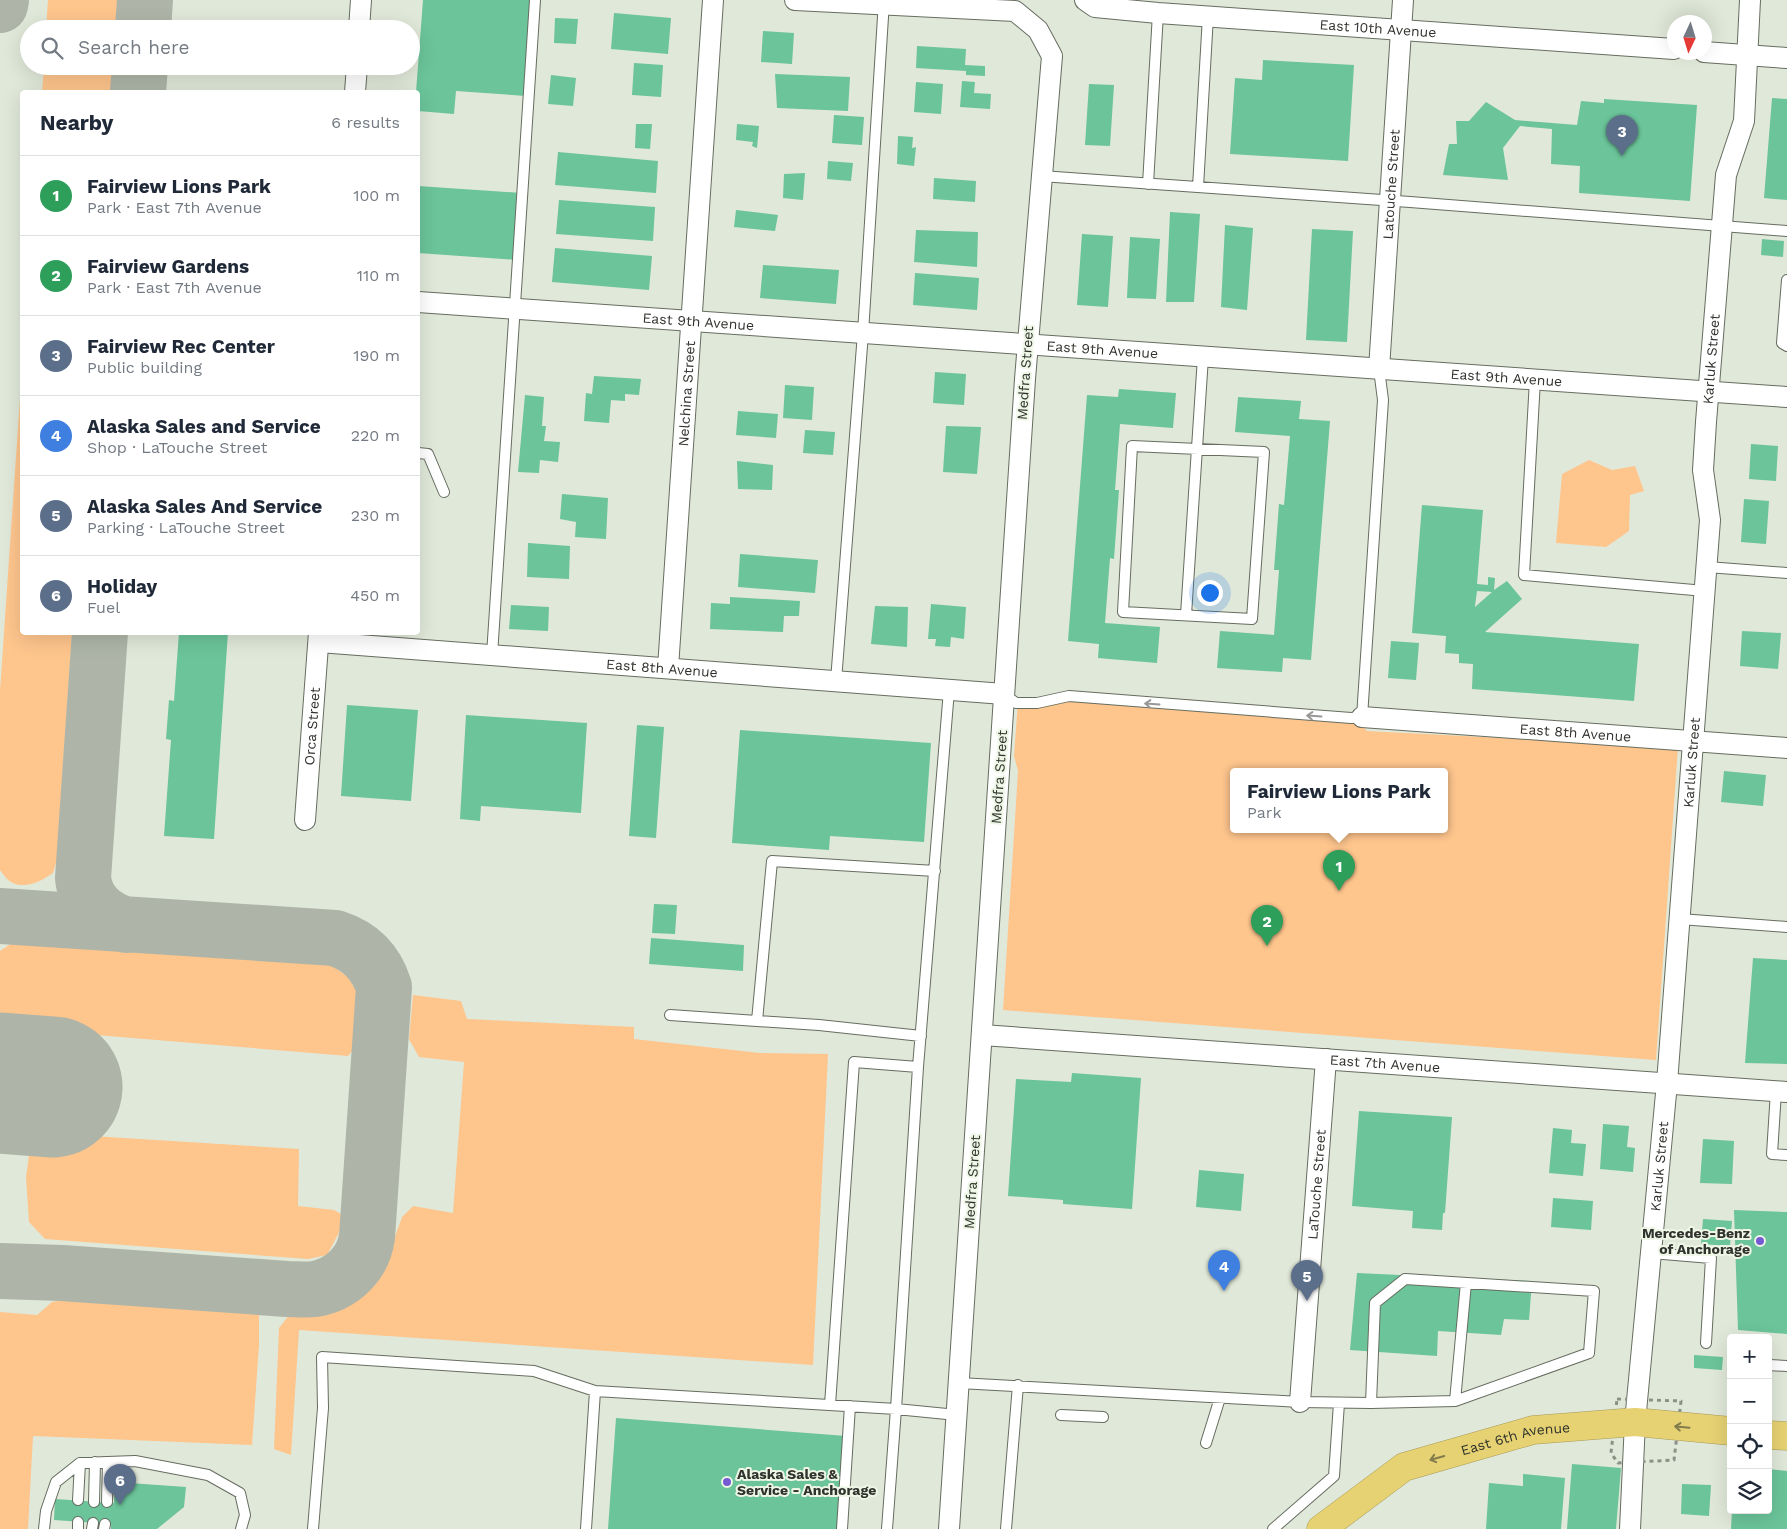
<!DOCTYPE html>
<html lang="en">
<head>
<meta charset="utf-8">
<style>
  body { margin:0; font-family:"Work Sans",sans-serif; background:#f2f2f3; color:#1f2937 }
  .controls { position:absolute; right:15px; bottom:15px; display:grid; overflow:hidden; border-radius:5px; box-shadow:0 5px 20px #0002 }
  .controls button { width:45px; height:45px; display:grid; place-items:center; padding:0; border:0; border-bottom:1px solid #e0e1e3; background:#fff; color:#1f2937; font:25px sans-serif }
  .compass { position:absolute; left:1667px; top:15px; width:45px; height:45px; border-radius:50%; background:#fff; box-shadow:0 5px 20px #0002; rotate:184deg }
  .you { position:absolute; left:1209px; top:592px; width:18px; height:18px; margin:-12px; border:4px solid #fff; border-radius:50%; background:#1a73e8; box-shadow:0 0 0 8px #1a73e833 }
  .badge { display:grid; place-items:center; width:32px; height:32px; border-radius:50%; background:#765ad4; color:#fff; font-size:16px; font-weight:700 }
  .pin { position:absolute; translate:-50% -41px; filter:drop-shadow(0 1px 2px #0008) }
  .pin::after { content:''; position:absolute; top:26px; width:18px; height:15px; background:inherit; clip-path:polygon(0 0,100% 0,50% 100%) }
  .popup { position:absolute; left:1230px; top:768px; width:218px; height:65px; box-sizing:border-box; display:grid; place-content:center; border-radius:5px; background:#fff; filter:drop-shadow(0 1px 4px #0005); font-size:16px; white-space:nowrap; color:#747a83 }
  .popup b { font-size:19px; color:#1f2937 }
  .popup::after { content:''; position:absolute; left:50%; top:100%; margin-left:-10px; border:10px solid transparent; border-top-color:#fff }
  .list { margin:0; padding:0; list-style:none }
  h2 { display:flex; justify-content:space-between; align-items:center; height:65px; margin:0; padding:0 20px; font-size:21px }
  h2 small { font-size:16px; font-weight:400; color:#747a83 }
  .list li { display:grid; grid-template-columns:32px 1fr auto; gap:15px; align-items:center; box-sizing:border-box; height:80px; padding:0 20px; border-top:1px solid #e0e1e3 }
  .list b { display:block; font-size:19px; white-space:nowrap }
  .list p { margin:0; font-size:16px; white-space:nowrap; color:#747a83 }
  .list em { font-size:16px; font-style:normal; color:#747a83 }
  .icon { flex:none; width:28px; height:28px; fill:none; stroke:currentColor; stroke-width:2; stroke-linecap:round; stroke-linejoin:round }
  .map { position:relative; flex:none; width:1787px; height:1529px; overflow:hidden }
  .search { position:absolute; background:#fff; box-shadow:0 5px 20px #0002; left:20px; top:20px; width:400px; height:55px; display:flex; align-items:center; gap:12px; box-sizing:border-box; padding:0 18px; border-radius:28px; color:#747a83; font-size:19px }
  .panel { position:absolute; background:#fff; box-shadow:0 5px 20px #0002; left:20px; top:90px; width:400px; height:545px; border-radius:5px }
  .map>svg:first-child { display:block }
  .green { fill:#fec58d; fill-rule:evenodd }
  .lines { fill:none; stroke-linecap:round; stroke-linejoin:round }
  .taxiway { stroke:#aeb5a8; stroke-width:56 }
  .runway { stroke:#aeb5a8; stroke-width:141 }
  .building { fill:#6bc49a; fill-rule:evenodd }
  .lane-casing { stroke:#666d60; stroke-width:12 }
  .street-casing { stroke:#666d60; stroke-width:22 }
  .highway-casing { stroke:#a69a5a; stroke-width:29 }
  .path { stroke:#8b9186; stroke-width:3; stroke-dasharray:4 4; stroke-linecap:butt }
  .lane { stroke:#fff; stroke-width:10 }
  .street { stroke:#fff; stroke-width:20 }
  .highway { stroke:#e6d273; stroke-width:28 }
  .oneway { stroke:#989996 }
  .oneway2 { stroke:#827b4c }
  .poi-dot { fill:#765ad4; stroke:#eef6e6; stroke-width:2 }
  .labels { text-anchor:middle; stroke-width:4; stroke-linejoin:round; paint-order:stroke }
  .street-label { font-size:14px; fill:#30332d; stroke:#eef6e6 }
  .poi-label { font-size:14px; font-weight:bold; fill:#30332d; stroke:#eef6e6; text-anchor:end }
</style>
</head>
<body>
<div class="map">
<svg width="1787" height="1529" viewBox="0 0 1787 1529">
  <rect width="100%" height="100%" fill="#e0e8d9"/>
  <path class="green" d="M48 0H117L116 29H46Z
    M44 66H114L113 92H42Z
    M22 369V632L72 633 57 859 53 873C41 881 26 890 11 882 7 880 3 874 0 870V691Z
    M1589 460 1612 470 1635 466 1644 491 1630 495 1629 531 1606 547 1556 543 1562 474Z
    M1075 692 1197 700 1273 709 1351 714 1367 731 1678 747 1656 1060 1003 1010 1018 771 1014 756 1018 701ZM1234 772H1444V830H1234Z
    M12 943 318 959 330 964 348 977 357 992V1045L348 1056 0 1027V951Z
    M413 995 461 1001 467 1019 634 1027V1039L760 1053 828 1054 813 1365 299 1330 291 1455 274 1449 279 1328 293 1310 328 1309 348 1302 371 1284 386 1262 402 1217 413 1206 453 1213 464 1062 419 1057 409 1039Z
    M44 1133 299 1149 298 1206 334 1210 341 1214V1229L327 1255 308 1259 45 1239 29 1222 26 1177 30 1148Z
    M73 1298 259 1310V1345L252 1445 33 1436 28 1529H0V1312L37 1315 52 1302Z"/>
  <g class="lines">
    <path class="taxiway" d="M0 5 1 0
      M143 29 145 0
      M138 92 140 66
      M100 632 83 878C86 903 102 917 126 925
      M0 916 335 938C360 946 376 962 384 987L367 1237C363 1264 342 1284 315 1289 306 1290 296 1289 287 1289L62 1273 0 1271"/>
    <path class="runway" d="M0 1083 52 1087"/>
  </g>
  <path class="building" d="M423 0H533L526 96 456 91 454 114 418 111 416 92Z
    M614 13 671 18 668 54 611 49Z
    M555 18 578 19 576 44 554 43Z
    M763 31 794 33 792 64 761 62Z
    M917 46 966 49 965 65 985 66V76L966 75V71L916 68Z
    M1263 60 1354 65 1348 161 1230 154 1235 78 1262 80Z
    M634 63 663 65 661 97 632 95Z
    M775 74 850 77 848 111 777 108Z
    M551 75 576 78 573 106 548 104Z
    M962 81 975 82 974 93 991 94 990 109 960 107Z
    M916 82 943 84 941 114 914 112Z
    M1089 84 1114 85 1110 146 1085 145Z
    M1772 98 1787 99V200L1764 198Z
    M1604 99 1697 105 1690 201 1579 193 1580 166 1551 164 1552 129 1520 126 1503 148 1508 180 1443 175 1449 144H1457L1456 121H1469L1486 102 1515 120 1577 125 1581 101 1604 103Z
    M834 115 864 117 862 145 832 143Z
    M636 124H652L650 149 635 148Z
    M737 124 759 126 757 148 752 146 753 142 736 140Z
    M898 136 913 137 912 148 916 147 914 166 897 164Z
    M558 152 658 161 656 193 555 185Z
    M828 161 853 163 851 181 827 179Z
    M805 173 803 200 783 198 784 174Z
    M934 178 976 181 975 202 933 199Z
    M418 186 521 193 517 260 418 253Z
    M559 200 655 207 653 241 556 234Z
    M736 210 778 215 775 231 734 227Z
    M1170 212 1200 214 1194 302H1166Z
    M1225 225 1253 228 1247 310 1221 307Z
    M1312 229 1353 231 1347 342 1306 340Z
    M916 230 978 232 977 267 914 262Z
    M1082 234 1113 236 1108 307 1077 305Z
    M1130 237 1160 239 1156 299 1127 298Z
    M1762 239 1784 241 1783 257 1761 255Z
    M555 248 652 256 649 290 552 282Z
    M763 265 839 270 836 304 760 298Z
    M915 273 979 278 977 310 913 305Z
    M935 372 966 374 964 405 933 403Z
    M594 376 641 379 639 395 625 394V401L611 400 609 423 584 421 586 393 592 394Z
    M785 385 814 387 812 420 783 418Z
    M1119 389 1176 393 1173 428 1120 424 1115 490H1119L1114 559 1110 558 1105 623 1160 627 1157 663 1098 658 1099 644 1068 641 1087 395 1118 397Z
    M525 395 544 397 542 426H546L544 441 560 442 558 462 540 460 539 473 518 472Z
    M1238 397 1301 401 1299 419 1330 421 1311 660 1283 658 1282 672 1217 668 1220 631 1274 635 1279 570H1274L1279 504 1284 505 1290 436 1235 432Z
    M738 411 778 414 776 438 736 435Z
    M946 426 981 427 977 474 943 472Z
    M805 430 835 432 833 455 803 453Z
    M1751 444 1778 446 1776 481 1749 479Z
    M737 461 773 465 772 490 738 489Z
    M562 494 608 498 606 539 575 537 576 522 560 519Z
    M1744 499 1769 501 1766 544 1741 542Z
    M1422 505 1483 510 1477 584 1488 585V577L1495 578 1494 590 1507 581 1522 599 1485 632 1639 644 1634 701 1472 689 1473 664 1459 663V654L1445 653 1446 636 1412 633ZM1477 591 1492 592 1475 607V606Z
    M528 543 570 546 569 579 527 577Z
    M740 554 818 560 815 593 738 587Z
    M730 597 800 601 799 616H784L783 632 710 629 711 603 730 604Z
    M931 604 966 607 964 639 951 637 950 647 935 646 936 639H928Z
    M511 605 549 607 548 631 509 629Z
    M875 606 908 607 907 647 871 644Z
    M1742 631 1781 633 1778 669 1740 666Z
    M179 632H228L214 839 164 836 171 740 166 739 169 700 174 701Z
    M1391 641 1419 643 1416 680 1388 678Z
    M347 705 418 710 411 801 341 796Z
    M466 715 587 723 581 813 481 806 480 821 460 819Z
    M637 725 664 727 656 838 629 836Z
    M740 730 931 743 924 842 830 836 829 850 732 843Z
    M1724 771 1766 775 1763 806 1721 802Z
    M654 904 677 905 675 934 652 933Z
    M651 938 744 945 743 971 649 964Z
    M1753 958 1787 960V1064L1745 1063Z
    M1072 1073 1141 1078 1132 1209 1063 1204V1200L1008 1196 1016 1079 1071 1082Z
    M1359 1111 1452 1117 1445 1213H1443L1442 1230 1412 1228 1413 1211 1352 1206Z
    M1603 1124 1629 1126 1627 1147 1635 1148 1633 1172 1600 1169Z
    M1553 1128 1572 1130 1571 1143 1586 1144 1583 1176 1549 1173Z
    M1703 1139 1734 1141 1732 1184 1700 1183Z
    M1199 1170 1244 1174 1241 1211 1196 1207Z
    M1553 1198 1593 1201 1591 1230 1551 1227Z
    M1734 1210 1787 1212V1334L1738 1330Z
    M1703 1219 1732 1221 1730 1246 1701 1244Z
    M1357 1273 1532 1281 1529 1320 1504 1319 1501 1335 1438 1331 1437 1356 1350 1350Z
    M1694 1355 1723 1357 1722 1370 1694 1368Z
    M616 1418 846 1436 838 1529H608Z
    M1572 1464 1621 1468 1616 1529H1567Z
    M1768 1469 1787 1471V1529H1731L1732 1510H1768Z
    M1523 1474 1565 1478 1561 1529H1486L1489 1483 1523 1486Z
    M115 1482 186 1487 184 1507 157 1529H111V1524L54 1520 55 1499 114 1503Z
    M1682 1484 1711 1485 1709 1516 1681 1514Z"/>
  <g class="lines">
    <defs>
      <path id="lane" d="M1041 176 1410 202 1787 231
        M1148 184 1158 13
        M1198 187 1208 16
        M1787 280 1782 343 1787 346
        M1535 380 1524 575 1705 591
        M1132 446 1264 452 1252 619 1123 612Z
        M418 453 428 454 444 492
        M1707 567 1787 573
        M1186 615 1203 357
        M492 655 535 0
        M836 681 863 333 884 1
        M1004 694 1016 703H1037L1069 696 1351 718 1362 717 1383 400 1379 369
        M1680 919 1787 927
        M670 1015 757 1021
        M921 1036 819 1025 757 1021 772 861 935 871
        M918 1067 949 690
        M1776 1091 1772 1154 1787 1155
        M1651 1253 1711 1258 1706 1343
        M1768 1365 1787 1366
        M959 1383 1300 1402 1371 1403 1455 1401 1589 1353 1594 1291 1405 1279 1375 1303 1371 1403
        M1455 1401 1466 1283
        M830 1405 854 1062 918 1067 896 1409 957 1415
        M1061 1415 1103 1417
        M1206 1443 1220 1398
        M78 1500 80 1463 135 1461 208 1475 240 1493 245 1515 241 1529
        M94 1502 95 1462
        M107 1502 108 1462
        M44 1529 46 1511 56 1482 80 1463
        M78 1529V1522
        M92 1529 93 1523
        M104 1529 105 1524
        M313 1529 323 1408 322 1357 534 1371 595 1391
        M586 1529 595 1391 896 1409 887 1529
        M842 1529 850 1406
        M1006 1529 1018 1385
        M1273 1529 1334 1476 1339 1403"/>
      <g id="street">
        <path d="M795 0 1015 11 1038 30 1052 56 1025 379 949 1529"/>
        <path id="s1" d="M1085 0 1095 7 1158 13 1674 49"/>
        <path d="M359 29 361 0"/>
        <path d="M1704 52 1787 58"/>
        <path d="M355 92 357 66"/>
        <path id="s2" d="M418 302 1787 397"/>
        <path id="s3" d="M1379 369 1403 0"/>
        <path id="s4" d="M319 642 1004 694"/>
        <path id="s5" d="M668 668 713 0"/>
        <path id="s6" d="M1362 717 1787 748"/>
        <path id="s7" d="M305 820 319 632"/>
        <path id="s8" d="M982 1035 1787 1092"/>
        <path id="s9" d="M1300 1402 1326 1059"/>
        <path id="s10" d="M1630 1529 1635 1422 1667 1083 1710 520 1703 470 1706 422 1726 175 1744 121 1750 0"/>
      </g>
      <g id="highway">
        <path d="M1768 1435 1787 1436"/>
        <path id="s11" d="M1321 1529 1404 1467 1533 1430 1635 1422 1731 1431"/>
      </g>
    </defs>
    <use href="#lane" class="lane-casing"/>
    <use href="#street" class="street-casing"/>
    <use href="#highway" class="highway-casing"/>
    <path class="path" d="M1617 1399 1681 1401 1674 1460 1618 1463 1611 1453Z"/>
    <use href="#lane" class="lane"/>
    <use href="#street" class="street"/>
    <use href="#highway" class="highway"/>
  </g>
  <defs><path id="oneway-shaft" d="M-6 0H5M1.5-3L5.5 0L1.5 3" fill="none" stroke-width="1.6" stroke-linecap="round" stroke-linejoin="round" transform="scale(1.25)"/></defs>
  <g class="oneway">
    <use href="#oneway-shaft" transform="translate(1152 704) rotate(-176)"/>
    <use href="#oneway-shaft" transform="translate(1314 716) rotate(-176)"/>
  </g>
  <g class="oneway2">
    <use href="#oneway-shaft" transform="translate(1682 1427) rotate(-175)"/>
    <use href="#oneway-shaft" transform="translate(1437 1458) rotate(164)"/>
  </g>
  <g class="poi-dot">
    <circle cx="1760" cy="1241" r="5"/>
    <circle cx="727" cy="1482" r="5"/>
  </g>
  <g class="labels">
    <g class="street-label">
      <text dy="5" stroke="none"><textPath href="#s1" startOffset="296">East 10th Avenue</textPath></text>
      <text dy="5" stroke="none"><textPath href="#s3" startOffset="185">Latouche Street</textPath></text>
      <text dy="5" stroke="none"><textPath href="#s2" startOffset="281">East 9th Avenue</textPath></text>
      <text dy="5" stroke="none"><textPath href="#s2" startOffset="686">East 9th Avenue</textPath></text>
      <text dy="5" stroke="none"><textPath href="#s10" startOffset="1174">Karluk Street</textPath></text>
      <text transform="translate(1025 373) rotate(-86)" y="5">Medfra Street</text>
      <text dy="5" stroke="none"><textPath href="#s2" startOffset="1091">East 9th Avenue</textPath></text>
      <text dy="5" stroke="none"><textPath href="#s5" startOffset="275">Nelchina Street</textPath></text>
      <text dy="5" stroke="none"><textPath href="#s4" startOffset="344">East 8th Avenue</textPath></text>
      <text dy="5" stroke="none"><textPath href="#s7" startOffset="94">Orca Street</textPath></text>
      <text dy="5" stroke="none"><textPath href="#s6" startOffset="214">East 8th Avenue</textPath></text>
      <text dy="5" stroke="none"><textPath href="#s10" startOffset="769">Karluk Street</textPath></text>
      <text transform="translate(999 777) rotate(-86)" y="5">Medfra Street</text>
      <text dy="5" stroke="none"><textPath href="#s8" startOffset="404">East 7th Avenue</textPath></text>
      <text dy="5" stroke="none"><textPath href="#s10" startOffset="364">Karluk Street</textPath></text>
      <text transform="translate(972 1182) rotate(-86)" y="5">Medfra Street</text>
      <text dy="5" stroke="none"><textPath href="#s9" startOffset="218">LaTouche Street</textPath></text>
      <text dy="5" stroke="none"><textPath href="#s11" startOffset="219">East 6th Avenue</textPath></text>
    </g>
    <g class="poi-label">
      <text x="1750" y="1238">Mercedes-Benz<tspan x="1750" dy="16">of Anchorage</tspan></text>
      <text x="737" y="1479" text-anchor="start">Alaska Sales &amp;<tspan x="737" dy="16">Service - Anchorage</tspan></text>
    </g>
  </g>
</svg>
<div class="controls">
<button>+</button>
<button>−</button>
<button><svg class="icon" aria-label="locate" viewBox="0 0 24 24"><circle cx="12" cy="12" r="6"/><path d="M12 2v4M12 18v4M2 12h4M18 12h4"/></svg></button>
<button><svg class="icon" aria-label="layers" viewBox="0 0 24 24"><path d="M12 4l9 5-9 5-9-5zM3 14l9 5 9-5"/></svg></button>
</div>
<svg class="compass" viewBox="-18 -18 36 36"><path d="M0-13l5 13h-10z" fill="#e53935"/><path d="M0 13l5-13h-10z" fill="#747a83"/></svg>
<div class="you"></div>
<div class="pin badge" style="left:1339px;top:891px;background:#2e9e5b">1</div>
<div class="popup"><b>Fairview Lions Park</b>Park</div>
<div class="pin badge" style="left:1267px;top:946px;background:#2e9e5b">2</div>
<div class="pin badge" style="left:1622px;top:156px;background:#5c6f8a">3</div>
<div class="pin badge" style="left:1224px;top:1291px;background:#3f7fe0">4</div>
<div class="pin badge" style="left:1307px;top:1301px;background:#5c6f8a">5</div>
<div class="pin badge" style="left:120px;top:1505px;background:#5c6f8a">6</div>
<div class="search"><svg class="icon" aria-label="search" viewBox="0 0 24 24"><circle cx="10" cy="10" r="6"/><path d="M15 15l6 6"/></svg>Search here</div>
<section class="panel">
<h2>Nearby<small>6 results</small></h2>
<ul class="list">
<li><span class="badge" style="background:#2e9e5b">1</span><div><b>Fairview Lions Park</b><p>Park · East 7th Avenue</p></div><em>100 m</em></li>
<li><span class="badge" style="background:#2e9e5b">2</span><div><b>Fairview Gardens</b><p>Park · East 7th Avenue</p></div><em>110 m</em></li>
<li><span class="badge" style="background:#5c6f8a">3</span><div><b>Fairview Rec Center</b><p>Public building</p></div><em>190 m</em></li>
<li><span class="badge" style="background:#3f7fe0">4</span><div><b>Alaska Sales and Service</b><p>Shop · LaTouche Street</p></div><em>220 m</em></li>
<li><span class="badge" style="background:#5c6f8a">5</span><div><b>Alaska Sales And Service</b><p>Parking · LaTouche Street</p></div><em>230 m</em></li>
<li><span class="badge" style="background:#5c6f8a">6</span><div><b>Holiday</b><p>Fuel</p></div><em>450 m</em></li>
</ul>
</section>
</div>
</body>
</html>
